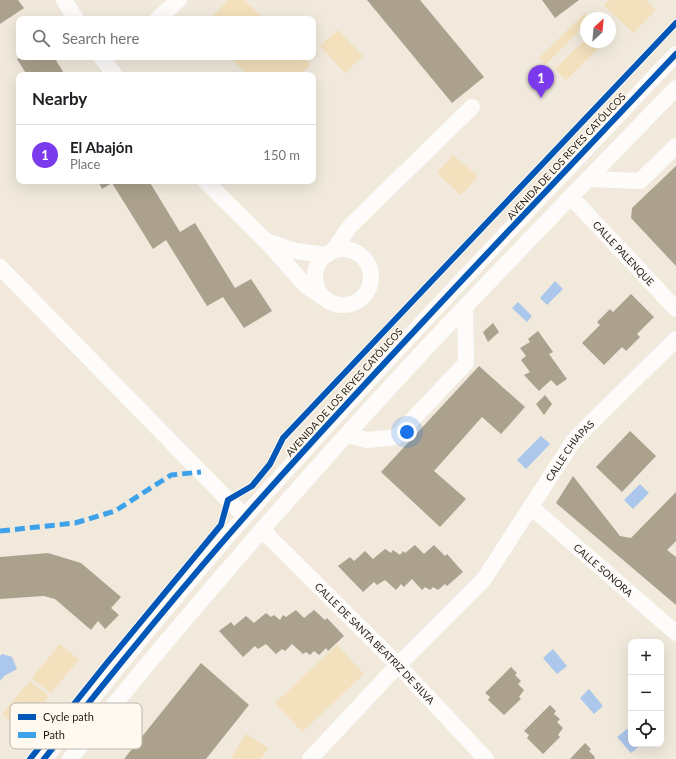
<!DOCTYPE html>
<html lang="en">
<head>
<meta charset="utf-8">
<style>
  body { margin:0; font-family:Lato,sans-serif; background:#f6f6f6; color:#202124 }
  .controls { position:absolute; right:12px; bottom:12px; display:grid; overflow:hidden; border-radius:8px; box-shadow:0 4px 16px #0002 }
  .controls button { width:36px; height:36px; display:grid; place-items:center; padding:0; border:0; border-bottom:1px solid #e0e0e0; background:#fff; color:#202124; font:20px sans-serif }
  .compass { position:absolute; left:580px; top:12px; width:36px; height:36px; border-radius:50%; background:#fff; box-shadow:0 4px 16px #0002; rotate:26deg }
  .you { position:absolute; left:407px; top:432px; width:14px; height:14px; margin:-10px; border:3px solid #fff; border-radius:50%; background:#1a73e8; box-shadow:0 0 0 6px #1a73e833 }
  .badge { display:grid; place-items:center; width:26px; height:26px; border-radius:50%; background:#7c3aed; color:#fff; font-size:13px; font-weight:700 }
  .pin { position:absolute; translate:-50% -33px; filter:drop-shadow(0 1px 2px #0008) }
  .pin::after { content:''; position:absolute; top:21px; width:14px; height:12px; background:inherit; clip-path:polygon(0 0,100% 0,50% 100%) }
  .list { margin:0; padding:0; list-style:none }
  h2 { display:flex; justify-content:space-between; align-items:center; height:52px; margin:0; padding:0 16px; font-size:17px }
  h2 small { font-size:13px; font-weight:400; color:#757577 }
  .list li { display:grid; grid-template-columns:26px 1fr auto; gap:12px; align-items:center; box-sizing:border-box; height:60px; padding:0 16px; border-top:1px solid #e0e0e0 }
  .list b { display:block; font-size:15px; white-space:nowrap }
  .list p { margin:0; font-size:13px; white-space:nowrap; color:#757577 }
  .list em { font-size:13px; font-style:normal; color:#757577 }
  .icon { flex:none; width:22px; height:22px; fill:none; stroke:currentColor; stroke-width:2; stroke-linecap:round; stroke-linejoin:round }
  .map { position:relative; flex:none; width:676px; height:759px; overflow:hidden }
  .search { position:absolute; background:#fff; box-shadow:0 4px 16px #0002; left:16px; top:16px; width:300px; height:44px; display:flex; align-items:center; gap:10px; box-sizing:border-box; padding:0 14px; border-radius:8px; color:#757577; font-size:15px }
  .panel { position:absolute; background:#fff; box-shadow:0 4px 16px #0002; left:16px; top:72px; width:300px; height:112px; border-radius:8px }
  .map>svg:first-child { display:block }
  .green { fill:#f3e0bc }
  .water { fill:#acc7ec }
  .building { fill:#aba18d }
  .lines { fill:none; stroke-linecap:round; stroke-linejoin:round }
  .minor { stroke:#fdfcfa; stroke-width:16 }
  .quiet { stroke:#3ea2ea; stroke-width:5; stroke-dasharray:10 5; stroke-linecap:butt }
  .cycleway-casing { stroke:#fff9f0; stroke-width:8 }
  .cycleway { stroke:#0057b8; stroke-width:6 }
  .labels { text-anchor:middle; stroke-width:3; stroke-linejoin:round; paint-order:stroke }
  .street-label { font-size:10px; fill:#211d14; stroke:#fff9f0 }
  .key { fill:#fff9f0; stroke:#bcb7ae; stroke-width:1 }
  .key-label { font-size:11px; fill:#211d14 }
</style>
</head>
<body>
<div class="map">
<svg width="676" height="759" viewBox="0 0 676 759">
  <rect width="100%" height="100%" fill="#f0e9dc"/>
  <path class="green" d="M228 0H244L264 19H210Z
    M609 0H646L656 10 633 33 604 5Z
    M585 13 590 18H586V24L545 65 539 58Z
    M338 30 363 56 345 73 320 46Z
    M586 39V42H605L566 80 555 69Z
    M229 57H304L311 64 300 75H248Z
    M453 155 478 176 461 195 437 173Z
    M60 644 79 660 51 693 32 678Z
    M337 645 364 674 302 732 275 703Z
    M30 681 49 696 21 730 2 714Z
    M246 734 268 748 261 759H230Z"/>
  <path class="water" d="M555 281 563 289 547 305 540 298Z
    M518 302 532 316 527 322 512 308Z
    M541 436 550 444 526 469 517 460Z
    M640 484 649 493 633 509 624 500Z
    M553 649 567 666 557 674 543 658Z
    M2 654 12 657 17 669 4 676 0 681V656Z
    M589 689 603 706 594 714 580 698Z
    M627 729 631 734V744H640L641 745 631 753 617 737Z"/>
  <path class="building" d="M0 0H18L24 8 0 24Z
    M367 0H420L484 77 452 103Z
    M542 0H579L555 18Z
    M20 57H54L65 75H27L17 59Z
    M676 166V266L631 218 632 208Z
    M98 181H149L180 232 195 223 235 288 251 279 272 311 244 328 223 297 207 306 166 240 153 249 112 183 102 189Z
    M631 294 654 317 637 334 640 337 626 351 622 347 604 365 582 343 600 325 597 322 610 309 613 312Z
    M493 323 499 332 488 342 483 332Z
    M538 331 553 352 549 354 567 379 557 386 551 380 539 391 524 375 530 372 521 360 526 356 520 348 530 342 528 339Z
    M479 366 525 407 501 434 482 417 434 471 466 499 440 527 381 472Z
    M545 395 552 404 544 415 536 404Z
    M630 431 656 456 622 492 596 467Z
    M573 476 620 536 631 538 676 492V541L667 550 676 557V605L556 503Z
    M415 545 424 554 434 545 445 556 447 554 463 572 447 586 445 584 438 590 433 587 430 590 425 587 422 590 412 579 404 587 401 584 396 590 385 580 377 585 374 582 363 592 338 566 350 557 354 561 365 551 373 559 385 549 391 553 393 550 400 555 403 551 405 553Z
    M48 553 81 563 121 597 111 608 119 615 105 629 98 621 91 630 55 599 44 596 0 599V557Z
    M296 610 304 618 314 610 325 620 327 618 344 636 328 651 326 648 319 655 314 651 310 655 306 652 303 654 292 644 285 651 282 649 276 654 266 644 258 649 255 646 243 657 219 631 231 622 234 626 246 616 254 623 266 613 271 617 274 615 280 620 283 615 286 617Z
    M201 663 249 705 206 759H124Z
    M511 667 517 673 515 675 521 681 518 684 524 690 519 697 521 699 504 715 488 700 490 697 485 693Z
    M550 705 556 711 554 714 560 719 557 722 563 728 558 735 560 737 543 754 527 738 529 735 524 731Z
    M585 743 591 749 589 751 595 757 594 759H570Z"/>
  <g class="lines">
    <g class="minor">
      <path d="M64 0 76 19"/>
      <path d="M157 19 179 0"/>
      <path d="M101 57 115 75"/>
      <path d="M588 179 640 181 676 146"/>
      <path d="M205 181 266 241 306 286 323 297"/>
      <path id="s1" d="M571 197 676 309"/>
      <path d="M267 241 295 251 327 255"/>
      <circle cx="343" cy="277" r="28"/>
      <path d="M333 251 350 226 472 107"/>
      <path d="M0 267 228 500 245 516"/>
      <path d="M347 435 367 440 396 437 466 363 465 307"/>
      <path id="s2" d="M531 507 676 633"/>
      <path id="s3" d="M262 530 398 665 486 759"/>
      <path d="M44 759C115 669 187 581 263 496 398 346 538 200 676 54"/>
      <path d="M70 759C184 617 303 480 427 347 509 260 593 174 676 88"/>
      <path id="s4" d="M310 759 398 665 484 579 574 440 676 339"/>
    </g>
    <path class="quiet" d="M0 531 75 523 115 511 171 475 201 472"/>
    <defs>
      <path id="cycleway" d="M30 759 106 664 221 525 228 500 252 486 270 464 283 438 676 23
        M44 759C115 669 187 581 263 496 398 346 538 200 676 54"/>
    </defs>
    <use href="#cycleway" class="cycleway-casing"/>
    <use href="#cycleway" class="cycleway"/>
  </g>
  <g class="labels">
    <g class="street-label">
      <text transform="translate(566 156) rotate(-47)" y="4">AVENIDA DE LOS REYES CATÓLICOS</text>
      <text dy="4" stroke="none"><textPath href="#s1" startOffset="77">CALLE PALENQUE</textPath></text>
      <text transform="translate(344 392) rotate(-48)" y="4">AVENIDA DE LOS REYES CATÓLICOS</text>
      <text dy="4" stroke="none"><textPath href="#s4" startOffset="405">CALLE CHIAPAS</textPath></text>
      <text dy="4" stroke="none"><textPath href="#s2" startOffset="96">CALLE SONORA</textPath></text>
      <text dy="4" stroke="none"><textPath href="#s3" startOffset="160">CALLE DE SANTA BEATRIZ DE SILVA</textPath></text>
    </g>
  </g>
  <rect x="10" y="703" width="132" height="46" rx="6" class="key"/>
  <rect x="18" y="714" width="18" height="6" fill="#0057b8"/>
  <rect x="18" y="732" width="18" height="6" fill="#3ea2ea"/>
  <g class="key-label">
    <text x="43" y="721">Cycle path</text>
    <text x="43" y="739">Path</text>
  </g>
</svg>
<div class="controls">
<button>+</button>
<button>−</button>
<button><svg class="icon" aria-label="locate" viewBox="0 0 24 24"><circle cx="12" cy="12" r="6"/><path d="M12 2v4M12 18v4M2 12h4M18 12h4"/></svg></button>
</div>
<svg class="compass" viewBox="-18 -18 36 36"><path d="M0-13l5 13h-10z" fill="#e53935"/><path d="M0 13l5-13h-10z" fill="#757577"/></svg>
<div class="you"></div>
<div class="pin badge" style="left:541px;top:98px">1</div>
<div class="search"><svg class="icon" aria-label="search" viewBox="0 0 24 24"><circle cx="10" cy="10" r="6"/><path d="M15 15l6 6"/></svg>Search here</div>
<section class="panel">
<h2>Nearby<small></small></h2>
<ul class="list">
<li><span class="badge">1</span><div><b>El Abajón</b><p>Place</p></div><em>150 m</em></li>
</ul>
</section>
</div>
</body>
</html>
